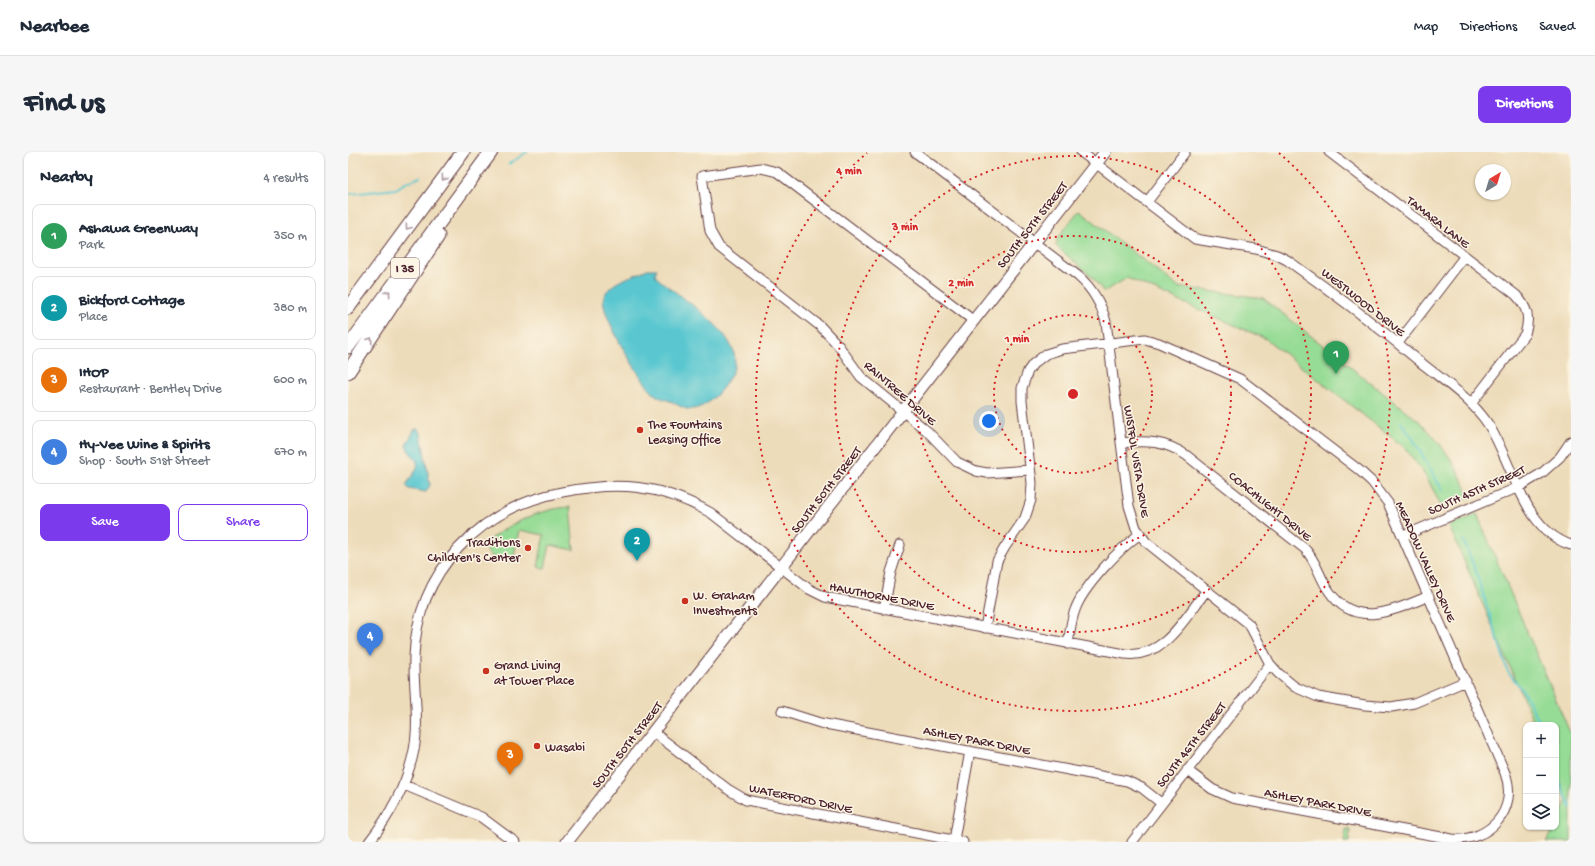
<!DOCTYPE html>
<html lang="en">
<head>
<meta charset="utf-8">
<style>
  body { margin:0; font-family:"Gochi Hand",sans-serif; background:#f6f6f7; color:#1f2937 }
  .controls { position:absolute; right:12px; bottom:12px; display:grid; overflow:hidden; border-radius:8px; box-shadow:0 1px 3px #0004 }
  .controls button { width:36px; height:36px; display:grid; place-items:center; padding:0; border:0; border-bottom:1px solid #e0e1e3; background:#fff; color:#1f2937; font:20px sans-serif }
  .compass { position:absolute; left:1127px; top:12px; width:36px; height:36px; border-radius:50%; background:#fff; box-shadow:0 1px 3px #0004; rotate:38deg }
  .you { position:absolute; left:641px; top:269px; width:14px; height:14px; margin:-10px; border:3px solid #fff; border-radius:50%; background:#1a73e8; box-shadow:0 0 0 6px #1a73e833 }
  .badge { display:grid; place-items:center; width:26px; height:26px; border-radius:50%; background:#7c3aed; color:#fff; font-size:13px; font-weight:700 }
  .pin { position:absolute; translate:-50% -33px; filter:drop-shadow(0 1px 2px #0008) }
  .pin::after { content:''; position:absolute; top:21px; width:14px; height:12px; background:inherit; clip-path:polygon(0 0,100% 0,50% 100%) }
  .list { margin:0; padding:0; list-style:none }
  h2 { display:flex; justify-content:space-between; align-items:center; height:52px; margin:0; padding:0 16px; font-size:17px }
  h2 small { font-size:13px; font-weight:400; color:#747a83 }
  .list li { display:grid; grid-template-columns:26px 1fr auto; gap:12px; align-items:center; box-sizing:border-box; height:64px; margin:0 8px 8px; padding:0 8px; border:1px solid #e0e1e3; border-radius:8px }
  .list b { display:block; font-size:15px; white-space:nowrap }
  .list p { margin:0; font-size:13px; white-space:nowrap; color:#747a83 }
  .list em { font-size:13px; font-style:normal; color:#747a83 }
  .actions { display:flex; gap:8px; padding:12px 16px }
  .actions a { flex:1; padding:9px 0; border:1px solid #7c3aed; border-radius:8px; text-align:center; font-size:14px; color:#7c3aed }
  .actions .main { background:#7c3aed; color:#fff }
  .icon { flex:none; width:22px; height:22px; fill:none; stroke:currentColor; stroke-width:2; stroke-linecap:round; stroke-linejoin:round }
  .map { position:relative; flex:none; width:1223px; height:690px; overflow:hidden; border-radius:8px }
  header { display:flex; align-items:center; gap:24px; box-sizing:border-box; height:56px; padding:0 20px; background:#fff; border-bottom:1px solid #e0e1e3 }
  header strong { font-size:19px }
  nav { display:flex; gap:22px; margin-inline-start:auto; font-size:14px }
  .intro { display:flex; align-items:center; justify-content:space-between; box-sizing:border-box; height:96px; padding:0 24px }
  h1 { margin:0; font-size:28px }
  .button { padding:10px 18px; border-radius:8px; background:#7c3aed; color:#fff; font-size:14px; font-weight:700 }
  main { display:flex; gap:24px; padding:0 24px }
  aside { flex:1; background:#fff; border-radius:8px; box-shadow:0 1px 3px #0004 }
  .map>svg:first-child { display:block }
  .green { fill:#97dc96; stroke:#707e60 }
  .water { fill:#5ac7d0; stroke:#52737e }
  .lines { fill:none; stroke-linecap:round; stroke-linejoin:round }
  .stream { stroke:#5ac7d0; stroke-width:2 }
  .minor-casing { stroke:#623b40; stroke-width:11 }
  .major-casing { stroke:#623b40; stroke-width:13 }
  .highway-casing { stroke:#623b40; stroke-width:15 }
  .minor { stroke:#fff; stroke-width:9 }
  .major { stroke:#fff; stroke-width:11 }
  .highway { stroke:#fff; stroke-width:13 }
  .oneway { stroke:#ae9aa0 }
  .ring { fill:none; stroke:#d62828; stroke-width:2; stroke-dasharray:2 4 }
  .poi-dot { fill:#c8321e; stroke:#fcf5e5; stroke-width:1.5 }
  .labels { text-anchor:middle; stroke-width:3; stroke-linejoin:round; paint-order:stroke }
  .shield { fill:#fcf5e5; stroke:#7f5f63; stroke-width:1 }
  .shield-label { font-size:12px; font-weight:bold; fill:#4a1f2b }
  .street-label { font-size:13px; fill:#4a1f2b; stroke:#fcf5e5 }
  .poi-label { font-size:13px; fill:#4a1f2b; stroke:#fcf5e5; text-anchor:start }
  .centre { fill:#d62828; stroke:#fcf5e5; stroke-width:2 }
  .ring-label { font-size:12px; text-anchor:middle; font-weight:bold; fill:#d62828; stroke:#fcf5e5; stroke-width:3; stroke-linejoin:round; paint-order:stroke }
</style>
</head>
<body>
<header>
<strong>Nearbee</strong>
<nav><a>Map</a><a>Directions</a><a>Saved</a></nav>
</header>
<div class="intro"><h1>Find us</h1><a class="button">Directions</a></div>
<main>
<aside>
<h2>Nearby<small>4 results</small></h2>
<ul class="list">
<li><span class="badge" style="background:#2e9e5b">1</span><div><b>Ashawa Greenway</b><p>Park</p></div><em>350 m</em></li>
<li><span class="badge" style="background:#0f9aa8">2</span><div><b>Bickford Cottage</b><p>Place</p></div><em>380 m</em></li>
<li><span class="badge" style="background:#e8710a">3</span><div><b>IHOP</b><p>Restaurant · Bentley Drive</p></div><em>600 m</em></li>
<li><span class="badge" style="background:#3f7fe0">4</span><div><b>Hy-Vee Wine &amp; Spirits</b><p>Shop · South 51st Street</p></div><em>670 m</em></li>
</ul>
<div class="actions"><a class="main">Save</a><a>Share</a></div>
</aside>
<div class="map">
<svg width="1223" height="690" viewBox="0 0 1223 690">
  <rect width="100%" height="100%" fill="#fcf5e5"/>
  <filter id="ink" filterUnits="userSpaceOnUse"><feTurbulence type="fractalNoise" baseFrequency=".025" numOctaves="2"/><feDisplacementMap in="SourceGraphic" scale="8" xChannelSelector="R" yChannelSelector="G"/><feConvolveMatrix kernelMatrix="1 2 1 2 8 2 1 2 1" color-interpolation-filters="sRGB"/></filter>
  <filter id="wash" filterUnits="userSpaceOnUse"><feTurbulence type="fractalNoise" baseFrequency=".012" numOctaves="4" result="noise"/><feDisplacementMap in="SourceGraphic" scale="16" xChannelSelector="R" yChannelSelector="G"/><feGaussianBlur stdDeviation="0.9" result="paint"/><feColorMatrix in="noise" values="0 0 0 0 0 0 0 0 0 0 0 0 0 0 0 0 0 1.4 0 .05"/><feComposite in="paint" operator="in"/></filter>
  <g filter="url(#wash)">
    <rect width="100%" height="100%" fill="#eddcba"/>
    <path class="green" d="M731 58 830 135 915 146 1072 270C1098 297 1107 311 1122 345L1094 357C1083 331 1074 317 1056 295L918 187 779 126 756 140 743 124 708 94 709 87Z
      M222 355 226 398 202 393 197 416 190 415 196 383 171 378 165 410 143 404 138 398 139 389C164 371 191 357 222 355Z
      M1129 362 1223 583V690H1198L1206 675H1208V670L1219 648 1208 621V573H1187L1101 374Z
      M998 677 1002 678 1001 690H996Z"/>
    <path class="water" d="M299 117H309L307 121 308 125C329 144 395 181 386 215 385 221 379 229 376 234 368 245 354 259 339 257 333 255 328 252 322 249 317 247 311 246 306 242 294 230 249 159 256 144 265 127 284 126 299 117Z
      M67 277H70L73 281 82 333 78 340 61 337 58 333C61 328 72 316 69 310 66 303 60 301 58 293Z"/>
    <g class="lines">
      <path class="stream" d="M161 12 179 0
        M2 42 48 37 57 31 72 25
        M1053 270 1065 287 1095 339
        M1115 387 1128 420 1160 520 1175 539 1193 573
        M1209 626 1223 655"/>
    </g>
  </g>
  <g filter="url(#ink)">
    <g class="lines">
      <defs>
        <path id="minor" d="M567 0 730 124C745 137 753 151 758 170L781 354 788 376 798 390 901 472 922 512 930 521 947 535 970 545 1017 553 1043 555 1066 551 1118 529
          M733 0 847 87 908 97 929 103 939 108C986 141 1032 176 1076 213 1099 231 1124 248 1140 272 1165 311 1175 378 1223 393
          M981 0 1168 143C1180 156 1182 166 1177 182L1123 252
          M799 50 837 0
          M626 169 429 20 413 16 354 24 362 79 371 95 472 174 490 193 513 225 579 279 609 310 628 319 639 321 682 318
          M1050 191 1116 105
          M773 291C798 288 817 289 838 303L957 397C969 410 971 425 981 439 1007 478 1047 458 1081 444
          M1055 384 1171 335 1194 321 1212 305 1223 289
          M536 457 543 420 552 393
          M637 476 649 409 657 395 677 366 683 348 684 331 674 249V236L680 219 685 212 698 202 714 197 788 188 797 187 811 191 892 227 1011 318 1024 330 1040 351 1157 621C1171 658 1141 690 1104 687L884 646 864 637 839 618
          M720 492C722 480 723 468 727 458 735 435 772 396 792 382
          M434 559 472 571 779 629 794 636 813 651
          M305 580 381 638 398 648 615 690
          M56 633 133 665 167 690
          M606 688 622 599
          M21 690C43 662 59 633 66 598 72 566 65 536 66 505 69 419 132 356 214 340 270 329 312 332 363 361L461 437 477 445 777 502C817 507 837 465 859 438
          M784 690 922 512"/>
        <path id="major" d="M219 690 757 0"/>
        <path id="highway" d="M0 156 115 0
          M0 195 143 0
          M0 220 90 84"/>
      </defs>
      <use href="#minor" class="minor-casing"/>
      <use href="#major" class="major-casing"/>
      <use href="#highway" class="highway-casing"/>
      <use href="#minor" class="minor"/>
      <use href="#major" class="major"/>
      <use href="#highway" class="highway"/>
    </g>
    <defs><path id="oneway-chevron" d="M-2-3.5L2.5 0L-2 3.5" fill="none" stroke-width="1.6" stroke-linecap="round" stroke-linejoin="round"/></defs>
    <g class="oneway">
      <use href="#oneway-chevron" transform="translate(96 26) rotate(126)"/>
      <use href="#oneway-chevron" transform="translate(60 75) rotate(126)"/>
      <use href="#oneway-chevron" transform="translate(40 141) rotate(-54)"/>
      <use href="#oneway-chevron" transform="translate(22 188) rotate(-56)"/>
    </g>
  </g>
  <g class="ring">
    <circle cx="725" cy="242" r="79"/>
    <circle cx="725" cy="242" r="158"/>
    <circle cx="725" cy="242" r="238"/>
    <path d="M931 1A317 317 0 1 1 519 1"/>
  </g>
  <g class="poi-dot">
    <circle cx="292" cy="278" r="4"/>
    <circle cx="180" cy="396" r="4"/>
    <circle cx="337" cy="449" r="4"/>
    <circle cx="138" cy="519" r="4"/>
    <circle cx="189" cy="594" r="4"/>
  </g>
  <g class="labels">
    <rect class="shield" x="43" y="106" width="28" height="20" rx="3"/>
    <g class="shield-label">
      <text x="57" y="120">I 35</text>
    </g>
    <g class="street-label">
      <text transform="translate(1091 69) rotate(38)" y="5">TAMARA LANE</text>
      <text transform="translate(683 72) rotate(-52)" y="5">SOUTH 50TH STREET</text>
      <text transform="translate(1016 149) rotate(38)" y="5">WESTWOOD DRIVE</text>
      <text transform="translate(553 240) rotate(41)" y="5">RAINTREE DRIVE</text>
      <text transform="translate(790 309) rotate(81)" y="5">WISTFUL VISTA DRIVE</text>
      <text transform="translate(477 337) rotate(-52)" y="5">SOUTH 50TH STREET</text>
      <text transform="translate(1128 337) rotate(-24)" y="5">SOUTH 45TH STREET</text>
      <text transform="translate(923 353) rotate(39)" y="5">COACHLIGHT DRIVE</text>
      <text transform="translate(1079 409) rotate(66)" y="5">MEADOW VALLEY DRIVE</text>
      <text transform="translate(534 443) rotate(11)" y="5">HAWTHORNE DRIVE</text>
      <text transform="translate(629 587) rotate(11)" y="5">ASHLEY PARK DRIVE</text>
      <text transform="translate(278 592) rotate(-52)" y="5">SOUTH 50TH STREET</text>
      <text transform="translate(842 592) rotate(-52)" y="5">SOUTH 46TH STREET</text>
      <text transform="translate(453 645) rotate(12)" y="5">WATERFORD DRIVE</text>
      <text transform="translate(970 649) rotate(11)" y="5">ASHLEY PARK DRIVE</text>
    </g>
    <g class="poi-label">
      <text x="300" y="276">The Fountains<tspan x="300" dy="15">Leasing Office</tspan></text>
      <text x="172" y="394" text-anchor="end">Traditions<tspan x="172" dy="15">Children's Center</tspan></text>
      <text x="345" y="447">W. Graham<tspan x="345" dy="15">Investments</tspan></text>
      <text x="146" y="517">Grand Living<tspan x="146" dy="15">at Tower Place</tspan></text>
      <text x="197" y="599">Wasabi</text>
    </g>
  </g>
  <circle cx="725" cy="242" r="6" class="centre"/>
  <g class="ring-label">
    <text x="501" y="22">4 min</text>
    <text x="557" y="78">3 min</text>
    <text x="613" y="134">2 min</text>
    <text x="669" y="190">1 min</text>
  </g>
</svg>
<div class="controls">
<button>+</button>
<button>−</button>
<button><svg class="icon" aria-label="layers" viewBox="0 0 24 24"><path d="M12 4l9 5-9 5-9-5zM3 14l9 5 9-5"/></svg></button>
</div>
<svg class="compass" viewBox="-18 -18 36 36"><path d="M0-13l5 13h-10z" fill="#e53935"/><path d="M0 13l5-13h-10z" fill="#747a83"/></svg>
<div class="you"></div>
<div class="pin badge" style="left:988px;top:222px;background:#2e9e5b">1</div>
<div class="pin badge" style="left:289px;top:409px;background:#0f9aa8">2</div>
<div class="pin badge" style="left:162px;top:623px;background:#e8710a">3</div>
<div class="pin badge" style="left:22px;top:504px;background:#3f7fe0">4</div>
</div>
</main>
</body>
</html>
